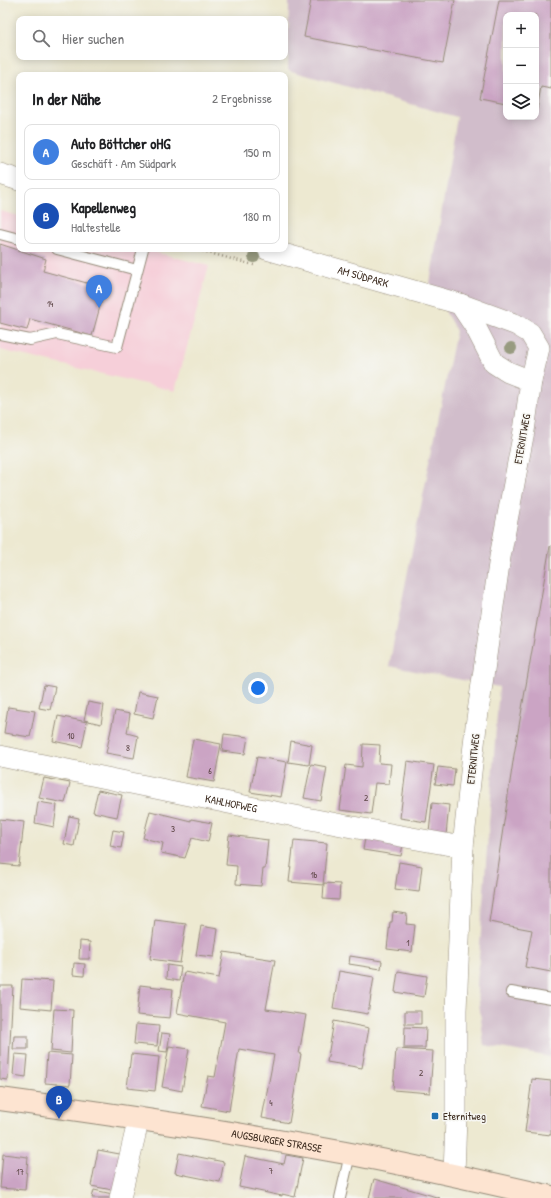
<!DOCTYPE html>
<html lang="de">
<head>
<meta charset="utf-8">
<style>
  body { margin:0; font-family:"Patrick Hand",sans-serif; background:#f2f2f2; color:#202124 }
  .controls { position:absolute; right:12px; top:12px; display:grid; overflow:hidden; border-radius:8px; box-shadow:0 2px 10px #0003 }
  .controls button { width:36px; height:36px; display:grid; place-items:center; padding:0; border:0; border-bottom:1px solid #e0e0e0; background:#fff; color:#202124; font:20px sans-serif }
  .you { position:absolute; left:258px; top:688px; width:14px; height:14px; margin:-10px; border:3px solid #fff; border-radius:50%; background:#1a73e8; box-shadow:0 0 0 6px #1a73e833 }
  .badge { display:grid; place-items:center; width:26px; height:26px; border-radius:50%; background:#1f6fb2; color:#fff; font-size:13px; font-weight:700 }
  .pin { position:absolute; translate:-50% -33px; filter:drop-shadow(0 1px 2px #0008) }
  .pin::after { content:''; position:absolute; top:21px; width:14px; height:12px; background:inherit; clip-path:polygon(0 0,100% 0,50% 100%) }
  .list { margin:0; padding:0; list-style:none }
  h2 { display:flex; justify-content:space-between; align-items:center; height:52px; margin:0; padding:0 16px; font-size:17px }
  h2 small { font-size:13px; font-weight:400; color:#757577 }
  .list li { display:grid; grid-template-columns:26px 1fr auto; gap:12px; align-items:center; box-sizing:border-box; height:56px; margin:0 8px 8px; padding:0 8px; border:1px solid #e0e0e0; border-radius:8px }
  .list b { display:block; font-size:15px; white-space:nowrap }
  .list p { margin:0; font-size:13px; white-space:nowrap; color:#757577 }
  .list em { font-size:13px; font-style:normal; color:#757577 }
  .icon { flex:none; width:22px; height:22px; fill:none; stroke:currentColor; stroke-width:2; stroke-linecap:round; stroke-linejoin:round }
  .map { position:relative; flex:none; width:551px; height:1198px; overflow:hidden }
  .search { position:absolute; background:#fff; box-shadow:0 2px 10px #0003; left:16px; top:16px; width:272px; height:44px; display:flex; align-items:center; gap:10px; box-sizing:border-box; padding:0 14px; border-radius:8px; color:#757577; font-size:15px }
  .panel { position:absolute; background:#fff; box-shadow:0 2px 10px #0003; left:16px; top:72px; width:272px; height:180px; border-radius:8px }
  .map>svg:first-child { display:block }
  .built { fill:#f6cfd9 }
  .industrial { fill:#d1bdcb; fill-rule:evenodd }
  .building { fill:#cba4c4 }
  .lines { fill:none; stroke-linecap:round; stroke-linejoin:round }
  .lane-casing { stroke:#948a78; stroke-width:12 }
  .street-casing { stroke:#948a78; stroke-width:22 }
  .secondary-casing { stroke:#948a78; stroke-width:24 }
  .path { stroke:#948a78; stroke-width:2.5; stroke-dasharray:1 3; stroke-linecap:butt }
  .lane { stroke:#fff; stroke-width:10 }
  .street { stroke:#fff; stroke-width:21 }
  .secondary { stroke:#fde4d1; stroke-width:22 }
  .tree { fill:#989b80 }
  .poi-dot { fill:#1f6fb2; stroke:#f6f6f2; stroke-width:1.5 }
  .labels { text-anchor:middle; stroke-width:3; stroke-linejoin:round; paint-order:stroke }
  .number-label { font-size:9px; fill:#5f4848 }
  .street-label { font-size:11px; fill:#3b2a1e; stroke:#f6f6f2 }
  .poi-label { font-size:11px; fill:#3b2a1e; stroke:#f6f6f2; text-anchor:start }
</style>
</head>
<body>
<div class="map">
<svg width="551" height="1198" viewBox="0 0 551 1198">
  <rect width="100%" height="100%" fill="#f6f6f2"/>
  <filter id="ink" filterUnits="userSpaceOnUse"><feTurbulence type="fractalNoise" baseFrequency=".025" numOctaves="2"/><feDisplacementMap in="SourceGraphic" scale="8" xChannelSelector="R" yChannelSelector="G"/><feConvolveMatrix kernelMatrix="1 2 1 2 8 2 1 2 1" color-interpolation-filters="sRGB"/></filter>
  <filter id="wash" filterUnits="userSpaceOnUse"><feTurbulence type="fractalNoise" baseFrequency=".012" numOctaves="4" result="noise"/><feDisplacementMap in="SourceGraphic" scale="16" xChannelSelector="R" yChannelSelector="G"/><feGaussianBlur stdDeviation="0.9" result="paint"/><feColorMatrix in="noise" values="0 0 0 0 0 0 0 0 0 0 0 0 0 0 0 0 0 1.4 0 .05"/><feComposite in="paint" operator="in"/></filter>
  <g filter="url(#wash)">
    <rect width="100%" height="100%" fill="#ede9d1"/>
    <path class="built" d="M0 211 19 216V249H143L209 266 175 391 0 350Z"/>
    <path class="industrial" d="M289 0H551V1057L484 1045 477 985 499 687 389 666 456 331 430 283 457 117 288 70ZM506 15H536V117H506Z"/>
    <g id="blocks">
      <path class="building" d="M311 0H455L443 63 304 37Z
        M499 0H551V89L541 87 537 109 536 15H506V103L480 98Z
        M0 244 46 259 43 271 105 288 92 336 30 319 27 330 0 323Z
        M550 546H551V972L525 967 532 930 489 922 514 755Z
        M44 685 55 687 50 710 39 708Z
        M138 692 158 696 153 718 134 714Z
        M88 702 104 705 101 724 84 720Z
        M8 707 35 711 30 737 4 733Z
        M115 711 130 714 127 733 138 736 134 758 106 753Z
        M58 716 87 722 82 747 53 741Z
        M224 734 248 737 245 754 222 751Z
        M193 739 221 744 214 782 186 777Z
        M291 741 312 745 309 765 288 762Z
        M363 744 380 745 379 763 391 764 389 784 375 783 371 814 340 810 346 765 362 767Z
        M257 757 287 762 281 797 250 792Z
        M407 761 434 765 426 822 400 818Z
        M311 764 327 767 321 801 304 798Z
        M438 767 455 769 453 786 435 784Z
        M44 778 70 783 65 803 39 798Z
        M98 790 122 795 117 817 93 812Z
        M38 802 57 805 54 827 35 823Z
        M432 803 449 805 446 835 429 833Z
        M150 811 191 821V819L212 823 208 842 192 838 185 858 161 853 163 843 143 838Z
        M69 816 79 818 74 846 64 844Z
        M0 819 24 822 19 866 0 864Z
        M113 830 124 832 121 848 110 846Z
        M229 835 268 840 265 869H263L261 886 236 884 237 866 226 865Z
        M365 838 403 844 401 856 363 850Z
        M294 840 327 843 323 885 289 882Z
        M399 862 422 866 419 892 395 889Z
        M324 883 340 884 339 900 323 899Z
        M393 912 407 914 406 924 415 925 412 952 387 949 390 922H392Z
        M155 920 186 924 180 963 150 959Z
        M201 926 218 929 214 957 196 955Z
        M80 941 90 942 89 959H79Z
        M224 952 275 960 266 1009 306 1015 299 1054H301L289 1123 262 1118 274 1055 239 1049 229 1111 202 1106 208 1076 215 1077 225 1022 177 1013 184 972 219 978Z
        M350 956 382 961 381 969 349 964Z
        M74 963 85 964 84 976 73 975Z
        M167 965 181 967 179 981 166 979Z
        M339 971 374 977 368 1014 333 1008Z
        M398 971 427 976 424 997 395 992Z
        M22 979 53 981 51 1010 20 1007Z
        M140 985 173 989 170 1018 137 1015Z
        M0 986H13L8 1080 0 1079Z
        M54 1009 73 1010 71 1053 51 1051Z
        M405 1011H421V1024H405Z
        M334 1021 369 1028 362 1068 327 1062Z
        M136 1024 159 1026 157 1046 134 1044Z
        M405 1027 426 1028 425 1048H404Z
        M162 1033 170 1034 167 1052 159 1051Z
        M14 1036H28V1049H13Z
        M169 1046 189 1049 182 1091 162 1087Z
        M396 1049 433 1051 430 1093 393 1090Z
        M47 1053 72 1055 70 1085 45 1083Z
        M15 1054 28 1055 26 1077 13 1075Z
        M131 1054 159 1057 155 1091 127 1088Z
        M532 1079 551 1081V1135L525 1132Z
        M98 1150 125 1155 118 1191 91 1186Z
        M179 1153 224 1162 220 1182 175 1173Z
        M3 1154 28 1157 25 1190 0 1188Z
        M286 1155 303 1158 295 1197 282 1194V1196L239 1187 245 1156 284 1164Z
        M374 1179 440 1198H369Z
        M94 1190 117 1195 116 1198H92Z"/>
    </g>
  </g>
  <g filter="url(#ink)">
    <use href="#blocks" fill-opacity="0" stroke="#948a78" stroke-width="1"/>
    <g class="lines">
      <defs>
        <path id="lane" d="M0 234 19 239
          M57 249 137 270
          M0 334 30 340 57 334 117 347 143 249
          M511 992 551 999
          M340 1198 350 1154"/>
        <g id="street">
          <path d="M0 174 19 180"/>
          <path id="s1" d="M266 249 460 304 517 325 530 333 539 348 531 381 524 431 500 557 476 726 463 847 456 1010V1118L454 1174"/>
          <path d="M460 304 476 328 494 363 508 372 531 381"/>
          <path id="s2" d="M0 756C154 788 308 820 463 847"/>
          <path d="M120 1198 139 1118"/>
        </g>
        <g id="secondary">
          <path id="s3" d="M0 1099C110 1114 220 1130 329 1150 403 1163 477 1180 551 1197"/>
        </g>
      </defs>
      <use href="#lane" class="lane-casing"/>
      <use href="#street" class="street-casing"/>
      <use href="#secondary" class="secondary-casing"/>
      <path class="path" d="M195 249 254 265"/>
      <use href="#lane" class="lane"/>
      <use href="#street" class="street"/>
      <use href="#secondary" class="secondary"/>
    </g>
    <g class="tree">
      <circle cx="254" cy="257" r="6"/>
      <circle cx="511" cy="348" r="6"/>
    </g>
  </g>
  <rect class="poi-dot" x="431" y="1112" width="8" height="8" rx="2"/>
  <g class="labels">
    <g class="number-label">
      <text x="50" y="307">14</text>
      <text x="71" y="739">10</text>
      <text x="128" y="751">8</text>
      <text x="210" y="774">6</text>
      <text x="366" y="801">2</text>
      <text x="173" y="832">3</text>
      <text x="314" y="878">1b</text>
      <text x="408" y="946">1</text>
      <text x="421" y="1076">2</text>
      <text x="271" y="1106">4</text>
      <text x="271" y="1174">7</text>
      <text x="20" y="1175">17</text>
    </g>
    <g class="street-label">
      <text dy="4" stroke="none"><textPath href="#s1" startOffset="101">AM SÜDPARK</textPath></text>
      <text transform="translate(522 439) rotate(-80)" y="4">ETERNITWEG</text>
      <text transform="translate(473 759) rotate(-84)" y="4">ETERNITWEG</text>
      <text dy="4" stroke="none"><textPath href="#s2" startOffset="236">KAHLHOFWEG</textPath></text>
      <text dy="4" stroke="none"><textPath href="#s3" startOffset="280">AUGSBURGER STRASSE</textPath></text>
    </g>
    <g class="poi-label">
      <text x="443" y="1120">Eternitweg</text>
    </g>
  </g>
</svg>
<div class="controls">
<button>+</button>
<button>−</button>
<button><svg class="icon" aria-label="layers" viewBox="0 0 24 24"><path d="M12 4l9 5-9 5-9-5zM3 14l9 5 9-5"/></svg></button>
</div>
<div class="you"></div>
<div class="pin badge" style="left:99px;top:308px;background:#3f7fe0">A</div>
<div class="pin badge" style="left:59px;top:1119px;background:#1a4fb4">B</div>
<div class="search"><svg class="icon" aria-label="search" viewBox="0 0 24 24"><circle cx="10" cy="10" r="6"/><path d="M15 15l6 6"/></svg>Hier suchen</div>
<section class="panel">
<h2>In der Nähe<small>2 Ergebnisse</small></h2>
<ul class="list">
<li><span class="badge" style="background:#3f7fe0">A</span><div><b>Auto Böttcher oHG</b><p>Geschäft · Am Südpark</p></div><em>150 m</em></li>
<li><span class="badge" style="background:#1a4fb4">B</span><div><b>Kapellenweg</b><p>Haltestelle</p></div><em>180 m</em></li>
</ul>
</section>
</div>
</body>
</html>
